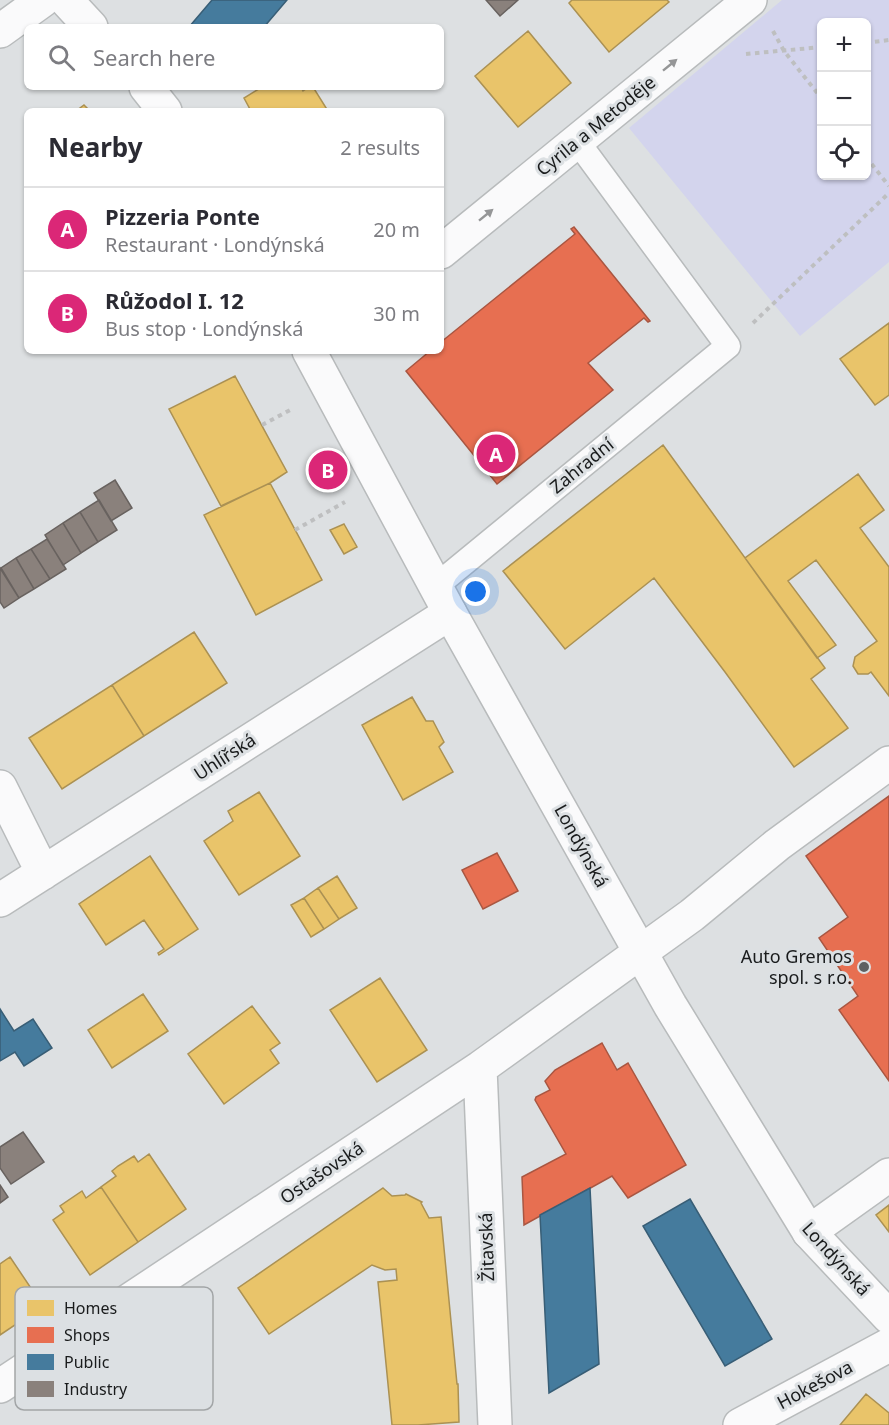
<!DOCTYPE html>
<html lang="en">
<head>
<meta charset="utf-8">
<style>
  body { margin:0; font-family:"Noto Sans",sans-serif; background:#f2f2f3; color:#2b2b33 }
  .controls { position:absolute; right:18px; top:18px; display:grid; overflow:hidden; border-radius:9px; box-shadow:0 2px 4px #0004 }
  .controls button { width:54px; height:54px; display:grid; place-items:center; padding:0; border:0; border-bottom:2px solid #e1e1e2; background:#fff; color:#2b2b33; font:30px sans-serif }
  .you { position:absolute; left:476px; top:592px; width:21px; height:21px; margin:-15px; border:4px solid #fff; border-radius:50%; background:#1a73e8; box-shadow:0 0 0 9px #1a73e833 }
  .badge { display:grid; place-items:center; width:39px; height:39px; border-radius:50%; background:#db2777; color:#fff; font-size:20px; font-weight:700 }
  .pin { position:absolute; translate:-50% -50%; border:3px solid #fff; box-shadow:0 2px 6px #0006 }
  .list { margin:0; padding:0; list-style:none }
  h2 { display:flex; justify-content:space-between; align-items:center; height:78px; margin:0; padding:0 24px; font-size:26px }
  h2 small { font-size:20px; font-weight:400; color:#7c7c81 }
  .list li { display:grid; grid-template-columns:39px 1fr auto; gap:18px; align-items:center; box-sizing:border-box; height:84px; padding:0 24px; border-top:2px solid #e1e1e2 }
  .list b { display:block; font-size:22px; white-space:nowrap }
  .list p { margin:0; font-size:20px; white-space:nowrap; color:#7c7c81 }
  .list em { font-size:20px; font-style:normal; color:#7c7c81 }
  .icon { flex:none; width:33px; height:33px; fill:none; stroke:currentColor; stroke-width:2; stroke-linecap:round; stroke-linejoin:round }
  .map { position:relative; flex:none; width:889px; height:1425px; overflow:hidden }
  .search { position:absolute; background:#fff; box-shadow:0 2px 4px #0004; left:24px; top:24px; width:420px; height:66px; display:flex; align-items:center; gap:15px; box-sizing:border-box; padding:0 21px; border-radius:9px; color:#7c7c81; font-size:22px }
  .panel { position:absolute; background:#fff; box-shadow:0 2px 4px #0004; left:24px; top:108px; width:420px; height:246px; border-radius:9px }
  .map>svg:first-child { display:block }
  .green { fill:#d3d4ed; fill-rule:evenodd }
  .homes { fill:#e9c46a; stroke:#ab9153; stroke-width:1.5 }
  .shops { fill:#e76f51; stroke:#a95641; stroke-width:1.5 }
  .public { fill:#457b9d; stroke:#385e76; stroke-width:1.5 }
  .industry { fill:#8a817c; stroke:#68625f; stroke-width:1.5 }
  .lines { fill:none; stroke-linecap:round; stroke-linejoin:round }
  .lane-casing { stroke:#b8bbbc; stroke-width:27 }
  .street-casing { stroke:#b8bbbc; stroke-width:36 }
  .secondary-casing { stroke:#b8bbbc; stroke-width:36 }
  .path { stroke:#bebfc0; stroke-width:4; stroke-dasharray:4.5 4.5; stroke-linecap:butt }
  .lane { stroke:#fafafb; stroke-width:24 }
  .street { stroke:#fafafb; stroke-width:33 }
  .secondary { stroke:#fafafb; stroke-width:33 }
  .oneway { fill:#959697 }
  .poi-dot { fill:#5e6061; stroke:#dce0e3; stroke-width:2 }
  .labels { text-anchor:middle; stroke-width:6; stroke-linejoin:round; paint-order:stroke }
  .street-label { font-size:18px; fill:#191b1c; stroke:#dce0e3 }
  .poi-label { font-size:18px; fill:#191b1c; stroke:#dce0e3; text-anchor:end }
  .key { fill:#dce0e3; stroke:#a2a5a7; stroke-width:1.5 }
  .key-label { font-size:16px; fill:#191b1c }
</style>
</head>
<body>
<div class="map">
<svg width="889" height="1425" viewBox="0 0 889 1425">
  <rect width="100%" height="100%" fill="#dde0e2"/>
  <path class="green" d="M782 0H889V262L800 336 629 128ZM822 22H866V176H822Z"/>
  <path class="homes" d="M572 0H667L669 2 609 52 569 3Z
    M528 31 571 83 518 127 475 76Z
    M262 87H301L303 91 309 87H313L328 111H251L244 98Z
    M84 105 90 111H76Z
    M889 323V395L875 405 840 359Z
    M235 376 287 472 270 483 221 506 169 409Z
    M663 445 825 668 811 679 848 728 794 767 725 672 654 578 565 649 503 571Z
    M858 474 884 510 860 528 889 567V696L871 672 868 674H858L853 666 855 657 877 641 816 560 788 581 836 645 817 658 745 558Z
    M270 483 322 580 256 615 204 515Z
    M344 524 357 547 344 554 330 530Z
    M194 632 227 683 144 736 112 685Z
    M112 685 144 736 62 789 29 738Z
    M412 697 426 721H433L444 742 439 747 453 772 403 800 362 725Z
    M259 792 300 856 239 895 204 841 233 821 228 811Z
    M150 856 198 929 159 955 158 953 164 949 144 920 106 945 79 904Z
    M337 876 357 908 339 919 318 888Z
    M318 888 339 919 324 929 304 898Z
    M304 898 324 929 311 937 291 905Z
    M380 978 427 1050 377 1082 330 1010Z
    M143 994 168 1031 112 1068 88 1030Z
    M252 1006 280 1043 270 1050 279 1063 224 1104 188 1054Z
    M149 1154 186 1209 138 1242 101 1187 116 1176 112 1171 118 1166 134 1156 138 1162Z
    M101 1187 138 1242 90 1275 53 1220 64 1212 60 1206 82 1191 86 1198Z
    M383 1188 392 1196 405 1195 406 1194 422 1202 421 1203 429 1218 441 1217 457 1384H458L459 1422 418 1425H392L378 1282 397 1280 396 1269 385 1270 372 1265 269 1334 238 1288Z
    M889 1205V1232L876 1215Z
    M10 1257 43 1306 0 1335V1264Z
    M866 1394 889 1413V1425H840Z"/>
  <path class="shops" d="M574 227 650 321 648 322 644 318 588 363 613 390 497 484 406 371 430 351H441V342L575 234 571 229Z
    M889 796V1081L839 1010 858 996 819 938 848 917 806 856Z
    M497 853 518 891 483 909 462 870Z
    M602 1043 617 1070 628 1063 686 1165 628 1198 612 1176 524 1225 522 1177 566 1154 535 1100 536 1097 550 1090 545 1081 555 1070Z"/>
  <path class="public" d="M212 0H287L264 27H189Z
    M0 1009 14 1031 33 1019 52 1048 24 1066 15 1052 0 1061Z
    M590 1188 599 1364 549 1393 540 1215Z
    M690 1199 772 1339 725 1366 643 1226Z"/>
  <path class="industry" d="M486 0H518L500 16Z
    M115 480 132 508 111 521 94 493Z
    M99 500 117 530 98 542 80 512Z
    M80 512 98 542 81 553 63 523Z
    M63 523 81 553 63 565 45 535Z
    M47 539 66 569 50 579 31 549Z
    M31 549 50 579 34 589 16 558Z
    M16 558 34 589 19 598 1 568Z
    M0 568 19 598 4 608 0 602Z
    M23 1132 44 1162 11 1184 0 1168V1147Z
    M0 1185 8 1197 0 1203Z"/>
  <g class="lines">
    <defs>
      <path id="lane" d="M436 586 728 346 577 141"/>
      <path id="street" d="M0 31 43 0
        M441 252 750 0
        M0 787 43 873
        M0 900 450 613
        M480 1068 495 1425
        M809 1232 889 1175
        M0 1386 480 1068 692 915 777 845 889 763
        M740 1425 889 1345"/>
      <path id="secondary" d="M66 0 91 27
        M146 87 165 111
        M309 351 450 613 670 1005 809 1232 889 1317"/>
    </defs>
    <use href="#lane" class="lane-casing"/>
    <use href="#street" class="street-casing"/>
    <use href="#secondary" class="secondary-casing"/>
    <path class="path" d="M773 31 784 51 822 99
      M866 43 889 40
      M746 54 822 47
      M866 157 889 186
      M753 323 889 193
      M262 425 292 409
      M295 530 345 502"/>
    <use href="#lane" class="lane"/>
    <use href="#street" class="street"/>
    <use href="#secondary" class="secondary"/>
  </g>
  <defs><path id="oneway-solid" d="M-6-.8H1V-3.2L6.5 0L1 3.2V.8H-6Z" transform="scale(1.5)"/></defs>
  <g class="oneway">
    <use href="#oneway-solid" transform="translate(670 65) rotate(-39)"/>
    <use href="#oneway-solid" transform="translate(486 215) rotate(-39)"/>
  </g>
  <circle class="poi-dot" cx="864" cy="967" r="6"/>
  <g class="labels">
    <g class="street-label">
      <text transform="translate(596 126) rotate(-39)" y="6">Cyrila a Metoděje</text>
      <text transform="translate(582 466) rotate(-39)" y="6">Zahradní</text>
      <text transform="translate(225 757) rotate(-33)" y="6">Uhlířská</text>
      <text transform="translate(581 846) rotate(61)" y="6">Londýnská</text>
      <text transform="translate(322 1173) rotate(-34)" y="6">Ostašovská</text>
      <text transform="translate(487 1247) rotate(-92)" y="6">Žitavská</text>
      <text transform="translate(836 1259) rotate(48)" y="6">Londýnská</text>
      <text transform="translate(815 1385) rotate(-28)" y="6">Hokešova</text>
    </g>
    <g class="poi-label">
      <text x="852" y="963">Auto Gremos<tspan x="852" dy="21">spol. s r.o.</tspan></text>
    </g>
  </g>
  <rect x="15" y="1287" width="198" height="123" rx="9" class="key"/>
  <rect x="27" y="1300" width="27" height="16" fill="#e9c46a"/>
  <rect x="27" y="1327" width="27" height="16" fill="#e76f51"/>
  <rect x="27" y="1354" width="27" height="16" fill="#457b9d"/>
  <rect x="27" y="1381" width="27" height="16" fill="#8a817c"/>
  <g class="key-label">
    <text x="64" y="1314">Homes</text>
    <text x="64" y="1341">Shops</text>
    <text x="64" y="1368">Public</text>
    <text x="64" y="1395">Industry</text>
  </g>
</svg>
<div class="controls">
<button>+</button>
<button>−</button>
<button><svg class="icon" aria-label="locate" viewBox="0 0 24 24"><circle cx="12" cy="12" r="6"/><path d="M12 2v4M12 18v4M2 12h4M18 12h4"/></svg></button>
</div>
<div class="you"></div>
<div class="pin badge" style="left:496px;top:454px">A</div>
<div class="pin badge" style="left:328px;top:470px">B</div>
<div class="search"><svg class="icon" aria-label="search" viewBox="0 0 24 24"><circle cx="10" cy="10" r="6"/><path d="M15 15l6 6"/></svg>Search here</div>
<section class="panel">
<h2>Nearby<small>2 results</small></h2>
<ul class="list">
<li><span class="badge">A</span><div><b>Pizzeria Ponte</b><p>Restaurant · Londýnská</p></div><em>20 m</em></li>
<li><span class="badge">B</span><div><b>Růžodol I. 12</b><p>Bus stop · Londýnská</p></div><em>30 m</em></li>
</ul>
</section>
</div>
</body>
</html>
